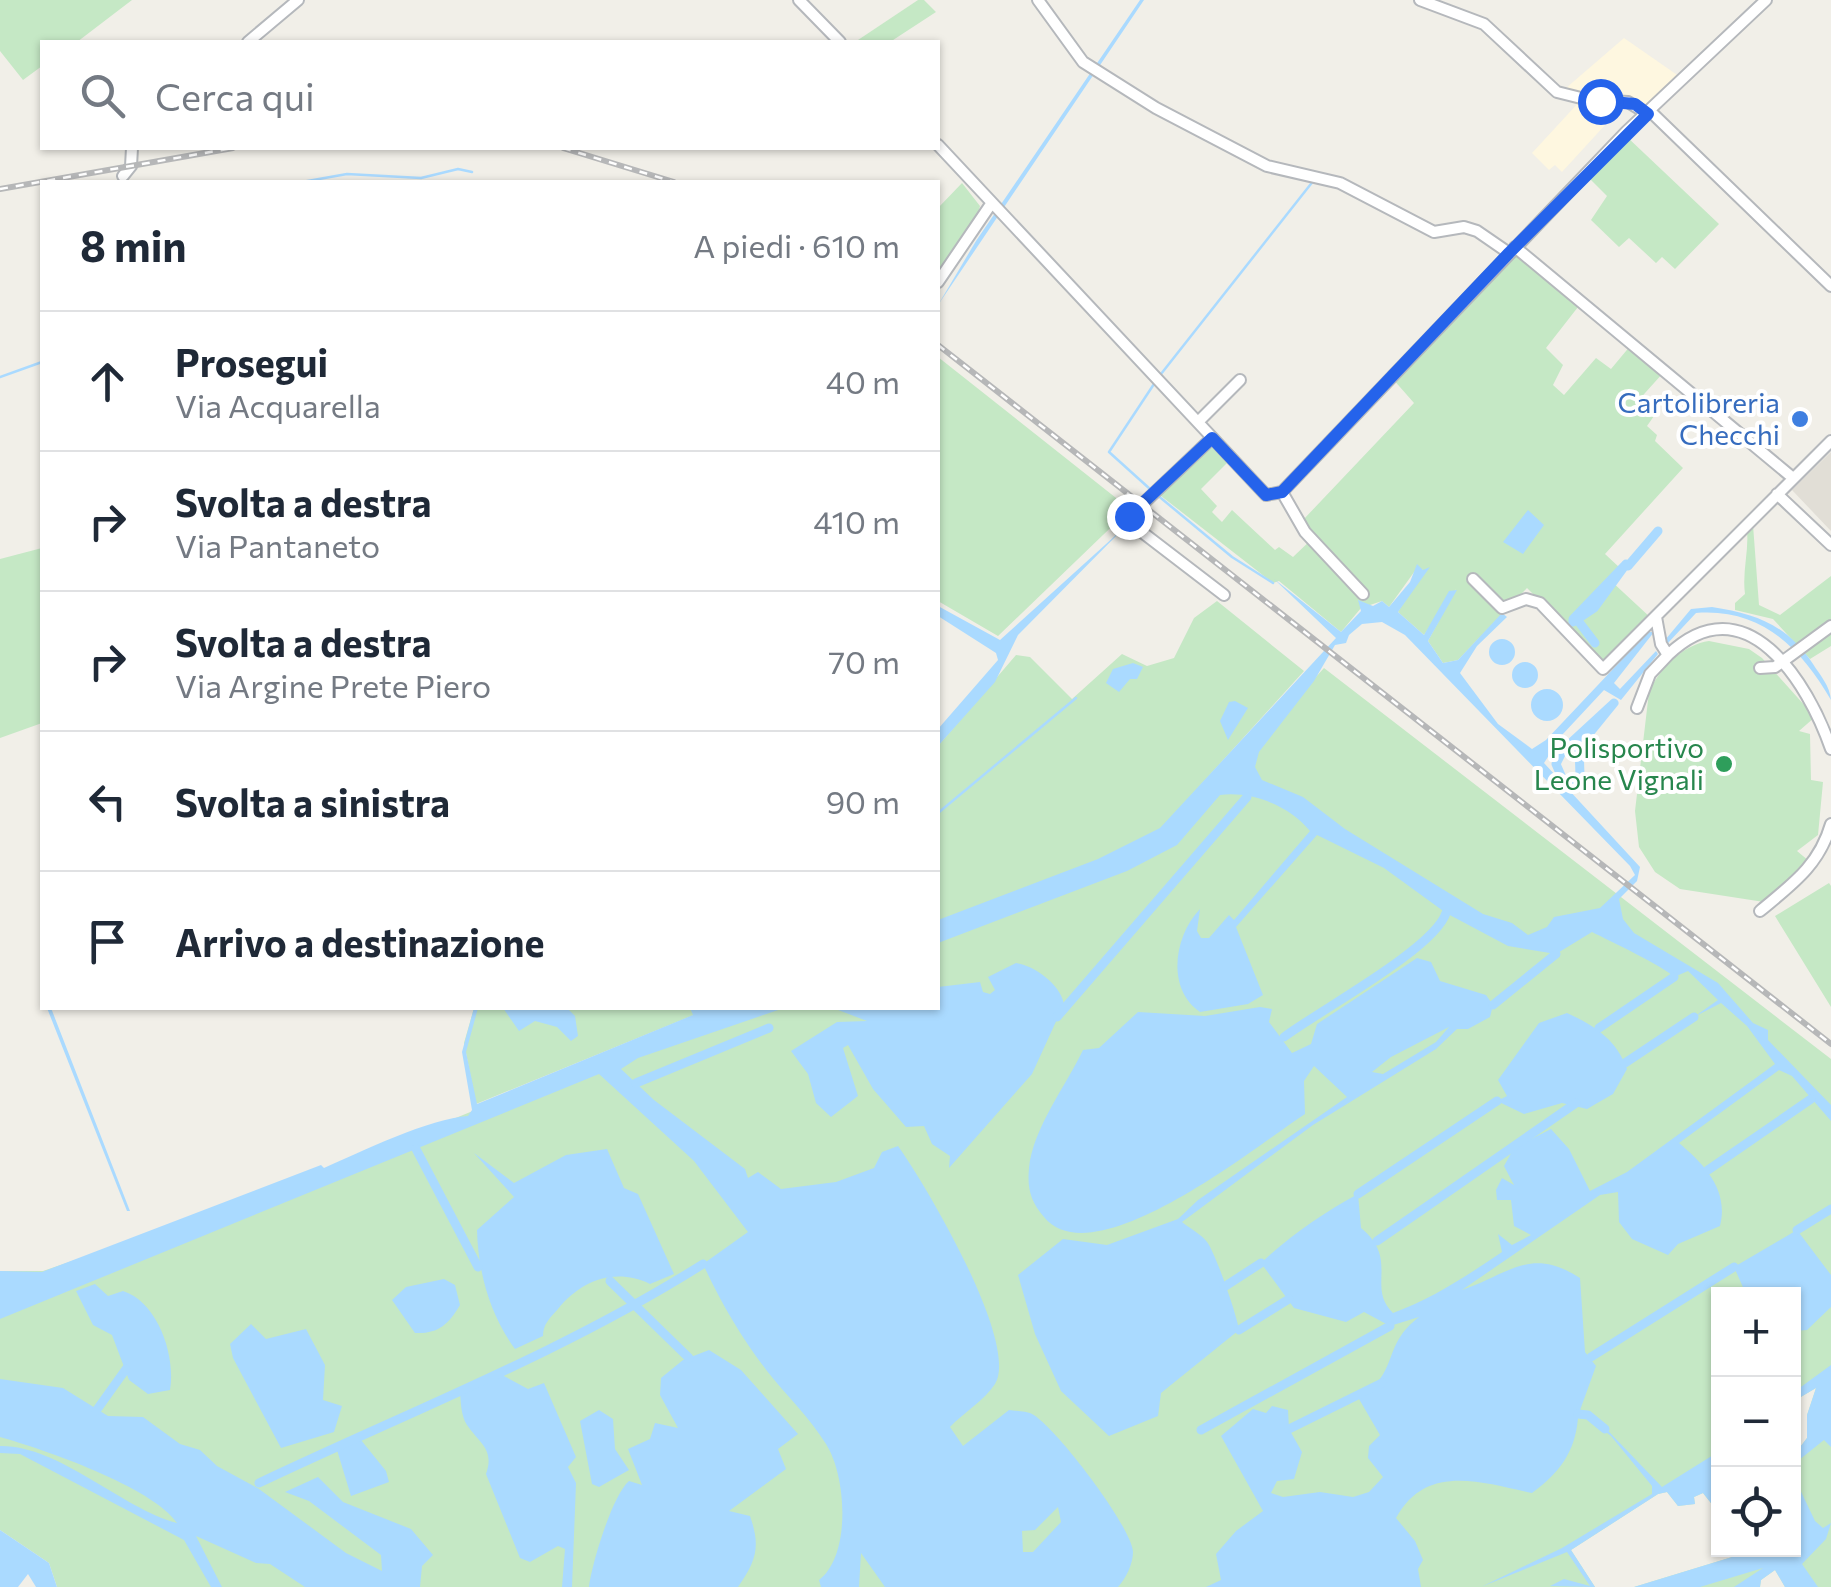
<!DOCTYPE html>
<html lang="it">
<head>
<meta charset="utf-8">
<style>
  body { margin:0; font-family:Commissioner,sans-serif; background:#f2f2f3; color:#1f2937 }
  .controls { position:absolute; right:30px; bottom:30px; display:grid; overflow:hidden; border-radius:0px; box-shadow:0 2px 8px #0004 }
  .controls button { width:90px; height:90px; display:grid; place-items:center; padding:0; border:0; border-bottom:2px solid #e0e1e3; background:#fff; color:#1f2937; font:50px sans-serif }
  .stop { position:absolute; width:30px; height:30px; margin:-22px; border:8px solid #2563eb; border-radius:50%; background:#fff }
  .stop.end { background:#2563eb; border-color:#fff; box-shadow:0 2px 10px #0008 }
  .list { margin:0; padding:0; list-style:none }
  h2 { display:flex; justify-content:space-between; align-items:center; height:130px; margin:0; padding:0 40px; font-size:42px }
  h2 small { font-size:32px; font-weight:400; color:#747a83 }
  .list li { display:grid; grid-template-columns:65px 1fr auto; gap:30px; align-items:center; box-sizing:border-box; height:140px; padding:0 40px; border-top:2px solid #e0e1e3 }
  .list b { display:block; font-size:38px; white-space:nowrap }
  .list p { margin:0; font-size:32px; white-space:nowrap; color:#747a83 }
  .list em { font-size:32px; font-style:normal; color:#747a83 }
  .icon { flex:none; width:55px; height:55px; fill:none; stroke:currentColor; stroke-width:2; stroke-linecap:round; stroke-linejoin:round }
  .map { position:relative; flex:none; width:1831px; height:1587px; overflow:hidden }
  .search { position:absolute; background:#fff; box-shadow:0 2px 8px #0004; left:40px; top:40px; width:900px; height:110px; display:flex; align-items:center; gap:25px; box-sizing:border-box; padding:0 35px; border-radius:0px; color:#747a83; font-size:38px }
  .panel { position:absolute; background:#fff; box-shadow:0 2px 8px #0004; left:40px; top:180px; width:900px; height:830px; border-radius:0px }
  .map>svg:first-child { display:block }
  .commercial { fill:#fef7e0 }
  .education { fill:#e1ded6 }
  .green { fill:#c5e8c5 }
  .water { fill:#aadaff; fill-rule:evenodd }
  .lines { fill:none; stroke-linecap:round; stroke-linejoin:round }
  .stream { stroke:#aadaff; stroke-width:2.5 }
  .canal { stroke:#aadaff; stroke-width:9 }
  .minor-casing { stroke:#b5b8bc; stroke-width:14 }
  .minor { stroke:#fff; stroke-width:10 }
  .rail-casing { stroke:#b6b7b8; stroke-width:6 }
  .rail { stroke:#fff; stroke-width:2.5; stroke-dasharray:8; stroke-linecap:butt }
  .route { stroke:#2563eb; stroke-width:12 }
  .shop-dot { fill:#3f7fe0; stroke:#fff; stroke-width:4 }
  .leisure-dot { fill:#2e9e5b; stroke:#fff; stroke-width:4 }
  .labels { text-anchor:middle; stroke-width:8; stroke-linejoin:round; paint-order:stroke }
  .shop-label { font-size:28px; fill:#366cbe; stroke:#fff; text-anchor:end }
  .leisure-label { font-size:28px; fill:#27864d; stroke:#fff; text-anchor:end }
</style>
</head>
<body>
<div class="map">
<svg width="1831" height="1587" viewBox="0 0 1831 1587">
  <rect width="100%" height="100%" fill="#f1efe8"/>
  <path class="commercial" d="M1624 38 1683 79 1649 109 1629 99 1562 172 1555 165 1549 170 1532 153 1580 101 1566 88Z"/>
  <path class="education" d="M1831 452V531L1792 490Z"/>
  <path class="green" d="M0 0H132L77 42H42V66L23 80 0 51Z
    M918 0H924L936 12 890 42 858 40Z
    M1626 136 1719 224 1675 269 1662 257 1656 263 1629 238 1619 247 1591 220 1607 196 1588 177Z
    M962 183 980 206 977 218 938 277V208Z
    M1515 252 1578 307 1546 348 1563 365 1553 385 1564 395 1596 358 1611 369 1631 345 1663 373 1636 403 1654 416 1647 426 1657 435 1655 441 1683 468 1605 554 1620 568 1610 580 1651 618 1604 665 1527 588 1458 660 1443 663 1428 641 1456 589 1424 635 1398 612 1423 570 1417 568 1389 607 1382 601 1361 608 1341 632 1279 581 1273 583 1156 492 1212 442 1229 461 1201 489 1217 506 1212 512 1222 522 1232 510 1275 550 1279 547 1293 557 1314 537 1303 520 1414 403 1392 378Z
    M938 357 1130 509 998 636 938 601Z
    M1753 525 1759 605 1780 615 1831 576V646L1810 659 1773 619 1735 610V603L1745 594C1742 572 1749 551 1747 531Z
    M42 548V723L0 738V559Z
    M1217 601 1304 671 1166 823 1193 813 1324 668 1831 1059V1587H1785L1775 1570 1761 1580 1760 1587H1634L1755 1550H1794V1455L1807 1438V1415L1816 1388 1794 1401V1294H1718V1512L1703 1493 1694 1497 1695 1504 1678 1506 1667 1492 1658 1494 1571 1550 1595 1587H57L49 1563 0 1530V1271H43L287 1187 725 1008H938V746L1016 655 1030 657 1072 699 1122 654 1147 666 1174 658 1194 618Z
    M1709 641 1749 649 1762 658 1815 717 1799 731 1810 734 1811 780 1823 782 1818 835 1797 851 1809 861 1784 890 1764 902 1680 889 1655 872 1639 847 1635 811 1649 692C1660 667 1685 644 1709 641Z
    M1829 883 1831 886V1007L1775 916Z
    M474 1008H690L694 1015 476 1104 464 1043Z"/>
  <path class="water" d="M1140 0H1144L938 305 976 241Z
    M1528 510 1544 525 1523 554 1503 542Z
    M1127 525 1018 635 995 682 938 746V729L998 660 996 653 938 616V606L1000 640Z
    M1417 564 1423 570 1430 567 1398 612 1424 635 1449 591 1457 590 1428 641 1443 663 1458 660 1502 613 1507 617 1477 646 1460 673 1498 724 1532 749 1546 740 1648 632H1654L1614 683 1620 689 1656 651 1658 654 1621 700 1604 690 1562 735 1544 763 1640 867 1637 881 1619 899 1623 919 1634 933 1718 983 1753 1023 1768 1030V1040L1831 1105V1121L1792 1076 1779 1070 1679 1143C1705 1165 1729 1190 1720 1226L1678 1244 1668 1255 1632 1239 1619 1222 1618 1192 1600 1195 1462 1290C1509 1274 1530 1246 1580 1278L1585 1352 1596 1366 1579 1413H1591L1662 1487 1718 1452V1512L1703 1493 1694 1497 1695 1504 1678 1506 1667 1492 1658 1494 1571 1550 1595 1587 1550 1586 1564 1579 1590 1586 1567 1552 1481 1587 1562 1548 1652 1494V1486L1611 1436 1585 1416 1578 1418C1575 1453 1559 1473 1532 1493 1481 1482 1426 1463 1396 1518L1415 1541 1423 1560 1418 1569 1421 1587H1206L1221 1580 1216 1554 1236 1531 1263 1511 1221 1436 1253 1409 1266 1413 1272 1406 1288 1410 1289 1429 1302 1452 1294 1479 1277 1481 1271 1493 1283 1497 1320 1492 1353 1497 1369 1492 1383 1477 1368 1458 1369 1446 1380 1435 1359 1399C1401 1370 1381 1346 1419 1317L1390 1326 1364 1312 1346 1322 1294 1308 1261 1263C1291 1235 1323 1213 1358 1194L1361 1228C1400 1260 1366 1287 1393 1313 1432 1299 1468 1275 1502 1252L1498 1234 1512 1245 1531 1235 1514 1226 1511 1200H1497L1496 1190 1502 1178 1514 1185 1504 1166 1514 1148 1551 1129 1569 1149 1590 1191 1627 1172 1775 1064 1747 1026 1721 1003 1694 1017 1718 1000 1688 971 1674 977C1665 967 1610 941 1592 932L1556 954 1508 946 1446 913 1384 868 1317 835 1236 927 1263 995 1248 1004 1200 1012C1166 989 1174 936 1200 909L1197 931 1201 938H1209L1229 915 1234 920 1310 831C1289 806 1253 791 1220 795L1177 845 1127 871 938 943V920L1098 859 1160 828 1336 638 1274 579 1341 632 1361 611 1358 600 1373 606 1382 601 1389 607 1410 582ZM1382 622 1405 635 1630 866 1635 875 1600 908 1554 917 1547 927 1528 935 1512 923 1483 914 1345 829 1303 797 1262 780 1255 767 1259 752 1314 681 1335 645 1346 643 1349 635 1362 624Z
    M1712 607C1757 614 1787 625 1813 664 1820 675 1830 686 1831 700 1800 647 1761 608 1696 613L1668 643 1665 640 1691 609Z
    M1489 652a13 13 0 1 1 26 0a13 13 0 1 1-26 0Z
    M1512 675a13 13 0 1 1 26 0a13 13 0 1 1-26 0Z
    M1133 663 1143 667 1137 679H1130L1119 692 1106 683 1113 669Z
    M1531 705a16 16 0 1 1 32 0a16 16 0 1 1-32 0Z
    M1235 701 1248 708 1228 740 1220 721 1229 702Z
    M1417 958 1431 962 1440 981 1486 995 1493 1005 1490 1017 1468 1029H1457L1436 1049 1313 1125 1182 1222C1189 1228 1201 1234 1207 1242 1215 1252 1237 1315 1239 1330L1161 1393 1158 1416 1109 1436 1061 1391 1035 1334 1018 1275 1063 1239 1107 1245 1178 1219 1198 1200 1347 1097 1314 1066 1304 1081 1305 1114C1256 1146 1094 1278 1044 1217 1031 1202 1027 1189 1029 1168 1033 1128 1066 1086 1083 1050L1099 1048 1138 1012 1205 1016 1260 1007 1272 1009 1269 1022 1292 1053 1311 1044 1317 1024ZM1449 1027 1436 1042 1383 1074 1372 1072 1391 1057Z
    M1016 963C1035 966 1060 984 1064 1004L1032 1074 949 1168 950 1156 932 1144 924 1126 906 1127 873 1089 848 1045 843 1048 858 1096 831 1117 816 1103 808 1074 791 1051 837 1022 867 1021 833 1008H938V987L980 982 983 992 990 994 995 990 988 977Z
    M47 1008H51L130 1211H127Z
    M474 1008H478L466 1052 477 1104 693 1015 690 1008H784L638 1058 621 1069 654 1100 745 1169 748 1178 758 1172 781 1189 836 1182 874 1168 882 1152 898 1146C924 1182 1020 1343 995 1384 985 1400 963 1413 950 1427L963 1446 1009 1410C1015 1411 1027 1411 1032 1414 1055 1426 1132 1527 1133 1552 1133 1564 1126 1578 1118 1587H885L861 1553 859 1587H821L819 1580C851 1556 847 1477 826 1444 810 1418 786 1395 767 1371 741 1337 721 1303 703 1264L748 1232 694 1161 599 1074 0 1319V1271L42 1272 321 1165 324 1168C360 1152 431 1118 468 1116L472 1110 462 1052ZM1058 1507 1061 1522 1033 1552H1023L1022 1531 1035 1530Z
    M503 1008H567L575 1016 578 1036 571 1041 557 1027 535 1021 519 1031Z
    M1567 1013C1595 1026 1616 1039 1627 1069L1613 1094 1587 1109 1562 1103 1524 1114 1497 1101 1507 1096 1498 1080 1539 1023Z
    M607 1149 624 1188 638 1194 674 1274 650 1284C614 1267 581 1281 558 1309 550 1318 543 1324 543 1336L515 1349C490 1315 478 1272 477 1230L514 1197 474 1153 514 1183 566 1155Z
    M1797 1230 1831 1275V1307L1807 1330 1794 1331V1294H1746L1734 1267Z
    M444 1279 455 1285 460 1305C448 1325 438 1334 415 1333L392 1300 406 1287Z
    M95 1284 108 1296 123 1291C158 1302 176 1356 170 1390L148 1394 129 1380 112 1335 93 1325 76 1291Z
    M251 1324 266 1339 306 1329 325 1365 323 1400 342 1406 334 1432 281 1448 233 1358 230 1344Z
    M709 1350 741 1370 798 1434 778 1449 786 1469 729 1511 750 1516C761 1547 756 1561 738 1587H589C592 1563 612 1496 629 1481L642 1485 628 1449 650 1439 655 1423 678 1428 660 1395 661 1378 683 1360Z
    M1831 1365V1447L1824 1440 1794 1464V1455L1807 1438V1415L1816 1388 1794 1401V1392Z
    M502 1375 528 1389 544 1383 576 1457 568 1467 576 1483 572 1587H562L565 1549 558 1546 530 1562 520 1558 486 1474C495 1449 479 1443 467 1425 461 1416 461 1403 460 1393Z
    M0 1379 63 1388 108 1416 143 1417 180 1444 200 1450 217 1466 259 1489 346 1553 382 1571 381 1555 309 1501 285 1492 318 1477 343 1502 411 1529 433 1555 422 1566 420 1587H305L270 1564 256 1563 196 1536 222 1587H211L184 1540 20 1454 0 1453V1446C59 1445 121 1508 177 1523 153 1487 43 1449 0 1437Z
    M599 1410 613 1419 615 1449 629 1470 599 1487 592 1484 580 1421Z
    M361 1440 386 1471 389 1482 351 1496 337 1450Z
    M1794 1477 1815 1521 1823 1528 1831 1523 1826 1539 1802 1564 1818 1587H1785L1775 1570 1761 1580 1760 1587H1734L1763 1568 1700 1587H1634L1755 1550H1794Z
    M0 1530 49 1563 57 1587H36L28 1574 18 1587H0Z"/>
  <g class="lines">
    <path class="stream" d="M302 182 347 174 421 178 458 169 472 172
      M1161 374 1314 180
      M0 377 42 362
      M1150 489 1109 452 1154 384
      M1156 494 1232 557 1273 583
      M938 813 1076 698"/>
    <path class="canal" d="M1626 564 1594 608 1573 622V619Z
      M1628 566 1658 531
      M1579 622 1595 643
      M1614 703 1579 746 1580 775 1572 781 1563 780 1556 764 1563 750Z
      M1493 1005 1556 954
      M1057 1017 1247 797
      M1599 1028 1674 977
      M1284 1037C1320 1010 1434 949 1446 913
      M1625 1063 1694 1017
      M636 1083 769 1028
      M416 1149 478 1267
      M1708 1170 1811 1099
      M1358 1194 1497 1101
      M1797 1230 1831 1209
      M1377 1241 1576 1103
      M610 1281 689 1358
      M1224 1287 1261 1263
      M1239 1330 1289 1299
      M1591 1357 1734 1267
      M96 1411 126 1369
      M1578 1414 1588 1415 1605 1429
      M1289 1429 1382 1383
      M1201 1430 1390 1326
      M259 1483C408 1412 562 1353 703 1264"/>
    <defs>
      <path id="minor" d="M799 0 840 42
        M1038 0 1083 62 1156 108 1267 166 1340 183 1434 232 1464 227 1477 231 1509 253
        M1420 0 1484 24 1557 92 1589 100 1628 102 1648 114
        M248 42 298 0
        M1651 112 1831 286
        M938 145 1266 495 1282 492 1305 532 1363 594
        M123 176 131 166 132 148
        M1515 247 1793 478
        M938 282 991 204
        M1198 422 1240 380
        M1212 438 1129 517 1134 526 1224 595
        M1282 492 1626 132 1766 0
        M1777 494 1831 545
        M1473 579 1502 608 1526 599 1540 603 1603 669 1831 441
        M1656 617 1661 644 1668 655C1745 581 1808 682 1831 749
        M1760 668 1775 667 1831 626
        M1637 708 1650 674 1668 655
        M1760 911C1791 885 1819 866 1831 824"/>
    </defs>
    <use href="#minor" class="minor-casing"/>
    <use href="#minor" class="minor"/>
    <defs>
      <path id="rail" d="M563 148 674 182
        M0 189 233 148
        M938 345 1831 1044"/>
    </defs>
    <use href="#rail" class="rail-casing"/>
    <use href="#rail" class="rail"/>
  </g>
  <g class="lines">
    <path class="route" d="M1129 516 1212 438 1266 495 1282 492 1509 253 1648 114 1635 104 1600 101"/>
  </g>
  <circle class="shop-dot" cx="1800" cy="419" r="10"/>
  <circle class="leisure-dot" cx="1724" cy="764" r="10"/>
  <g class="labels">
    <g class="shop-label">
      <text x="1780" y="413">Cartolibreria<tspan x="1780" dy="32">Checchi</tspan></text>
    </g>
    <g class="leisure-label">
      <text x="1704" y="758">Polisportivo<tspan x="1704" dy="32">Leone Vignali</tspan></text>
    </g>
  </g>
</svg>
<div class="controls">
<button>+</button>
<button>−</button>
<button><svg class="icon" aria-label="locate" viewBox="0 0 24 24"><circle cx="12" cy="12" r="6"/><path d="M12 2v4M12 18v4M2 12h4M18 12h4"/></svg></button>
</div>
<div class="stop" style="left:1600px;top:101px"></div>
<div class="stop end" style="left:1129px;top:516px"></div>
<div class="search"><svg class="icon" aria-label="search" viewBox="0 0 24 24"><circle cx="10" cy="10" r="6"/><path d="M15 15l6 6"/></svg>Cerca qui</div>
<section class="panel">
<h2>8 min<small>A piedi · 610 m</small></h2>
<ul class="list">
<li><svg class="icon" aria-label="ahead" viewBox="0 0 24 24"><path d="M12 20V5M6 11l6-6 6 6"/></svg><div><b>Prosegui</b><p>Via Acquarella</p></div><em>40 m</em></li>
<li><svg class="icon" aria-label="right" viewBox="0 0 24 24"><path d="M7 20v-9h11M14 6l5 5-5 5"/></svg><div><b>Svolta a destra</b><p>Via Pantaneto</p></div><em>410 m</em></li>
<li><svg class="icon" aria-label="right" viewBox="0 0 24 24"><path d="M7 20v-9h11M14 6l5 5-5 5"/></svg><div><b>Svolta a destra</b><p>Via Argine Prete Piero</p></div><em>70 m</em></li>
<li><svg class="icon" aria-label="left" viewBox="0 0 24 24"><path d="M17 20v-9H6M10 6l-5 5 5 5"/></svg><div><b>Svolta a sinistra</b></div><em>90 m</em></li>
<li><svg class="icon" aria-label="arrive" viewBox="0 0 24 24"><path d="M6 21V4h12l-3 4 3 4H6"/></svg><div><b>Arrivo a destinazione</b></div></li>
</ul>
</section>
</div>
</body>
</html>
